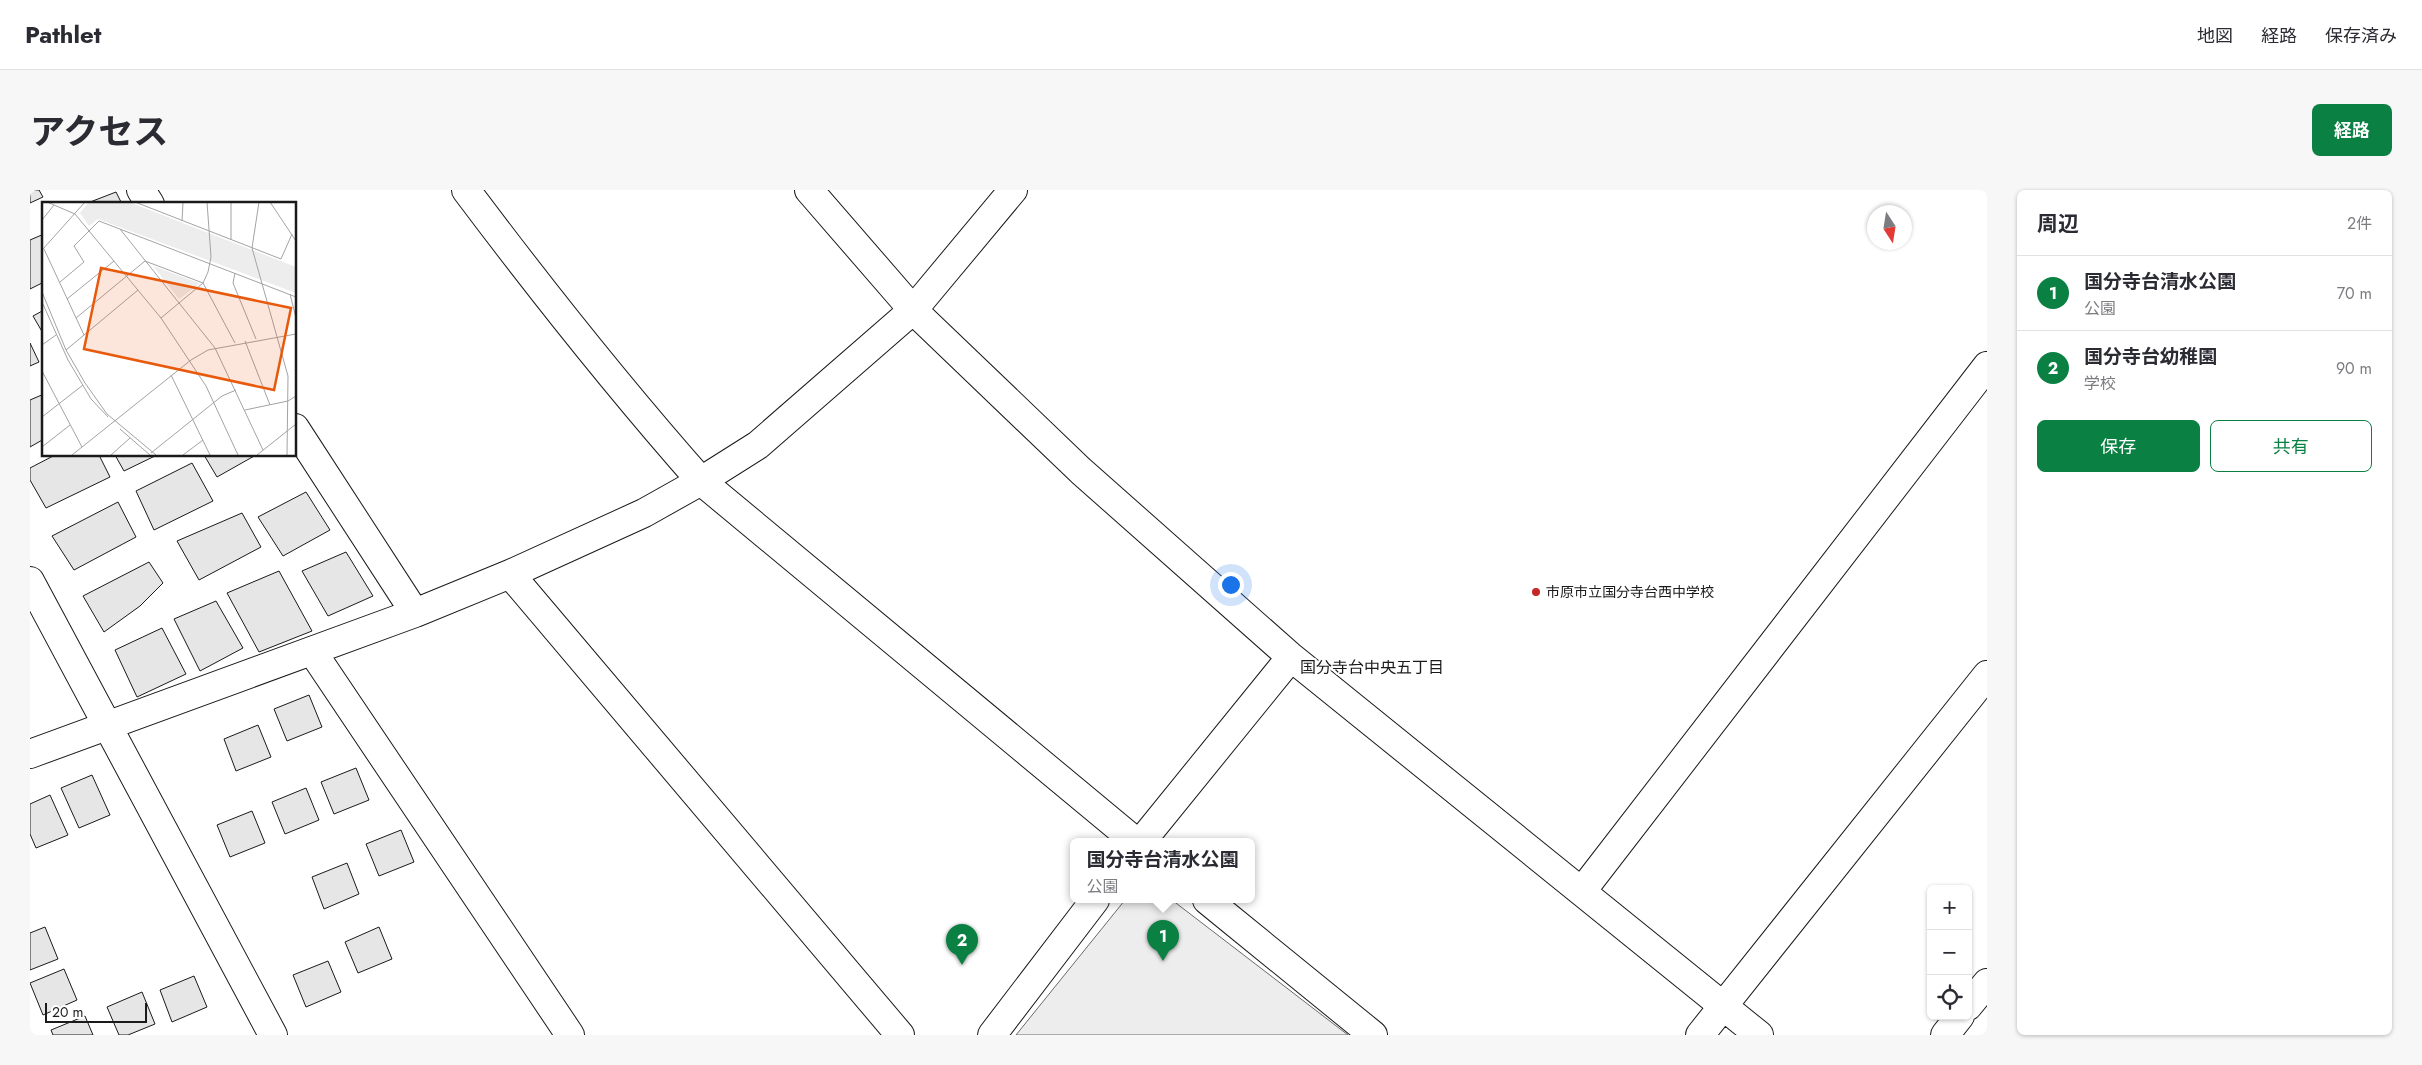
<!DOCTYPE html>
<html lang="ja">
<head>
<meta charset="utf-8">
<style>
  body { margin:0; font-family:Jost,"Noto Sans JP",sans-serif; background:#f7f7f7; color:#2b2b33 }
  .controls { position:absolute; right:15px; bottom:15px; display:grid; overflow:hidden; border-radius:8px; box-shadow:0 1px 4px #0004 }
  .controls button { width:45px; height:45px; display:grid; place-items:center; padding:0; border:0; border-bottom:1px solid #e1e1e2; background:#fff; color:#2b2b33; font:25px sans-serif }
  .compass { position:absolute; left:1837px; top:15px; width:45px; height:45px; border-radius:50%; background:#fff; box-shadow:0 1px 4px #0004; rotate:168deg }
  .scale { position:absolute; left:15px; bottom:12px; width:102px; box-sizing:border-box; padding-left:5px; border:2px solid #1a1a1a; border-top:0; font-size:14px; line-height:18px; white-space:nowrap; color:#1a1a1a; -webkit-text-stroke:4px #fff; paint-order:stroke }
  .you { position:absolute; left:1200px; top:394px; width:18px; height:18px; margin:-12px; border:4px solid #fff; border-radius:50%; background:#1a73e8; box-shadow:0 0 0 8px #1a73e833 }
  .badge { display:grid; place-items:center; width:32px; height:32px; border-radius:50%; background:#0b8043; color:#fff; font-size:16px; font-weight:700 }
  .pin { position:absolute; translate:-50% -41px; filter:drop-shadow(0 1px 2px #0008) }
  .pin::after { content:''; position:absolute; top:26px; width:18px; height:15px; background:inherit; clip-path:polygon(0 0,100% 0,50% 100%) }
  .popup { position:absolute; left:1040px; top:648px; width:185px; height:65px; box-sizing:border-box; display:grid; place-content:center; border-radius:8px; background:#fff; filter:drop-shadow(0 1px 4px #0005); font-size:16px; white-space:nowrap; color:#7c7c81 }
  .popup b { font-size:19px; color:#2b2b33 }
  .popup::after { content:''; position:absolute; left:50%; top:100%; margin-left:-10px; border:10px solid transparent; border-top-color:#fff }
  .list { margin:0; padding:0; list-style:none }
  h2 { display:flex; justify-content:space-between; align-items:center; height:65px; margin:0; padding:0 20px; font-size:21px }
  h2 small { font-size:16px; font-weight:400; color:#7c7c81 }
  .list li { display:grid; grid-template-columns:32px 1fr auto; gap:15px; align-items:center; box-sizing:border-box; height:75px; padding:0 20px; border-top:1px solid #e1e1e2 }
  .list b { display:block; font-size:19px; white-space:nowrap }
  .list p { margin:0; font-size:16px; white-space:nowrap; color:#7c7c81 }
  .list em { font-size:16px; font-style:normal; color:#7c7c81 }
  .actions { display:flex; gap:10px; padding:15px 20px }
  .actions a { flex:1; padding:11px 0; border:1px solid #0b8043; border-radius:8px; text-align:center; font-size:18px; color:#0b8043 }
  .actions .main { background:#0b8043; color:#fff }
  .icon { flex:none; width:28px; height:28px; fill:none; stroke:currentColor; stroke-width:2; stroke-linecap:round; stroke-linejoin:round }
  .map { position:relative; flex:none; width:1957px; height:845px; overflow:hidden; border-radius:8px }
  header { display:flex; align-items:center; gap:30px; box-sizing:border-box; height:70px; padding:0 25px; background:#fff; border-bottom:1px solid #e1e1e2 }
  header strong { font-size:24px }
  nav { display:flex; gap:28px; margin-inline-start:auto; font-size:18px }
  .intro { display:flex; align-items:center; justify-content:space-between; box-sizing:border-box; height:120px; padding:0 30px }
  h1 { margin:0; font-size:35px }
  .button { padding:12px 22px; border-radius:8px; background:#0b8043; color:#fff; font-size:18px; font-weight:700 }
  main { display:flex; gap:30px; padding:0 30px }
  aside { flex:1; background:#fff; border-radius:8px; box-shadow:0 1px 4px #0004 }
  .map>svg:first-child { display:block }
  .built { fill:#ededed; stroke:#6a6a6a }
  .building { fill:#e6e6e6; stroke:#1a1a1a }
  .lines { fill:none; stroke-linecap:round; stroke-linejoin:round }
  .minor-casing { stroke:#1a1a1a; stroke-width:30 }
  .minor { stroke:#fff; stroke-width:28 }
  .poi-dot { fill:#c62828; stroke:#fff; stroke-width:2 }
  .labels { text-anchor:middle; stroke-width:4; stroke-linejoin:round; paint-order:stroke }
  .poi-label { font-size:14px; fill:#1a1a1a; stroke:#fff; text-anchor:start }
  .quarter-label { font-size:16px; fill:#1a1a1a; stroke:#fff }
  .inset-road { fill:none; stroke:#a3a3a3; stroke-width:1 }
  .view { fill:#e8590c; fill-opacity:0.15; stroke:#e8590c; stroke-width:2.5 }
  .inset-edge { fill:none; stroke:#1a1a1a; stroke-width:2.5 }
</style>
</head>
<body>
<header>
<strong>Pathlet</strong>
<nav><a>地図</a><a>経路</a><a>保存済み</a></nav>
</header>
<div class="intro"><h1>アクセス</h1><a class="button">経路</a></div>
<main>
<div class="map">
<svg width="1957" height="845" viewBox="0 0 1957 845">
  <rect width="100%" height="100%" fill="#fff"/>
  <path class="built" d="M1095 710H1142L1318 845H986Z"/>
  <path class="building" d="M0 0H9L13 7 0 13Z
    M86 2 92 14H55Z
    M14 44V92L0 99V50Z
    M14 120V145L3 126Z
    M0 153 9 172 0 176Z
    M14 204V249L0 257V210Z
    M25 265H69L80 287 16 318 0 290V278Z
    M85 265H127L94 281Z
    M174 265H226L187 287Z
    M162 273 183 311 124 340 106 301Z
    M276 302 300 340 253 366 228 327Z
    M88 312 106 347 44 380 22 346Z
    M212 323 231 357 169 390 147 351Z
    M316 362 343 406 298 426 272 381Z
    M119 372 133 393 110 416 74 442 53 406Z
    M249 381 282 441 229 462 197 403Z
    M186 411 213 458 170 481 144 429Z
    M132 438 156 484 107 507 85 460Z
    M279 505 292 537 257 551 244 519Z
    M228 535 241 567 206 581 194 549Z
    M326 578 339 610 304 624 291 592Z
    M62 585 80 625 49 638 31 598Z
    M276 598 289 630 255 644 242 612Z
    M20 605 38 645 6 658 0 644V614Z
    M222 621 235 653 200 667 187 635Z
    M371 640 384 672 349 686 336 654Z
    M317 673 329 704 294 719 282 687Z
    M15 737 28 769 0 780V743Z
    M349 737 362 769 328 783 315 752Z
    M298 771 311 802 276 817 263 785Z
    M34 779 47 810 13 825 0 793Z
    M164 786 177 817 142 832 130 800Z
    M112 802 125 834 98 845H89L77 817Z
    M55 826 63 845H23L21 840Z"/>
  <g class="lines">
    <defs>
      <path id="minor" d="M111 0 120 14
        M436 0C511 100 588 197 671 291L1106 652
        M779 0 883 120 1051 281 1261 467 1729 845
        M265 238 385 423
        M480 384 870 845
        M0 391 243 845
        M282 461 540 845
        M0 564 385 423 480 384 614 323 671 291 728 255 883 120 983 0
        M1111 652 1261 467
        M1552 701 1957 176
        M1177 710 1343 845
        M1938 816 1957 793
        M962 845 1065 710
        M1670 845 1957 485
        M1915 845 1930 826"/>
    </defs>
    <use href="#minor" class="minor-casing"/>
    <use href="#minor" class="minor"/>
  </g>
  <circle class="poi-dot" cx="1506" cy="402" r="5"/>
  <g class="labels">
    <g class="poi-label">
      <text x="1516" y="407">市原市立国分寺台西中学校</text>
    </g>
    <g class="quarter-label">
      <text x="1342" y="483">国分寺台中央五丁目</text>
    </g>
  </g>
  <g transform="translate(12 12)">
    <rect width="254" height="254" fill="#fff"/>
    <path d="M47 0H87L254 65V91L56 17 47 24 38 11ZM111 64 157 81V82L137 97Z" fill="#ededed"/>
    <path class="inset-road" d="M5 0 33 12 119 116 164 184 196 253M93 0 239 57 250 32M189 0V38M217 0 210 46 246 174 245 253M228 0 254 39M0 18 12 3M140 19 141 0M78 27 173 146 221 248M1 47 43 0M2 47 42 133M193 71 191 81 214 137M18 80 42 60 32 44 57 19 254 95M0 90 24 148 43 181 65 212 114 253M248 92 254 116M25 97 72 59M0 100 26 158 49 197 66 215M34 116 103 59 161 81 193 141M119 116 161 81 166 70 169 55 165 0M203 139 228 203M0 143 14 133M24 148 96 88M0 169 40 245M129 173 168 253M203 208 246 199 254 194M0 215 41 183M78 227 108 253M0 245 28 223M109 251 180 194 194 188M30 253 149 158 166 148 254 132M69 253 88 236M141 253 161 238M215 253 254 222"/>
    <path class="view" d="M59 66 249 106 232 188 42 147Z"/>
    <rect width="254" height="254" class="inset-edge"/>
  </g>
</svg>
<div class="controls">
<button>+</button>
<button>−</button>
<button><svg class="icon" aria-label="locate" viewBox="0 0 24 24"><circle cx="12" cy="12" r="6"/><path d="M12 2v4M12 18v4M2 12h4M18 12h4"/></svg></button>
</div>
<svg class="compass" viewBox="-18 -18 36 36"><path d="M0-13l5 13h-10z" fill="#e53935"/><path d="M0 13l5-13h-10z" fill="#7c7c81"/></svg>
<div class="scale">20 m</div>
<div class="you"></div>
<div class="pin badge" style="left:1133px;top:771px">1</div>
<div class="popup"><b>国分寺台清水公園</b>公園</div>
<div class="pin badge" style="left:932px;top:775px">2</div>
</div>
<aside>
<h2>周辺<small>2件</small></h2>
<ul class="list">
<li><span class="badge">1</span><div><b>国分寺台清水公園</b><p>公園</p></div><em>70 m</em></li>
<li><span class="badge">2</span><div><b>国分寺台幼稚園</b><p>学校</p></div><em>90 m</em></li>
</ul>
<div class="actions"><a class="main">保存</a><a>共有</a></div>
</aside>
</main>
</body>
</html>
